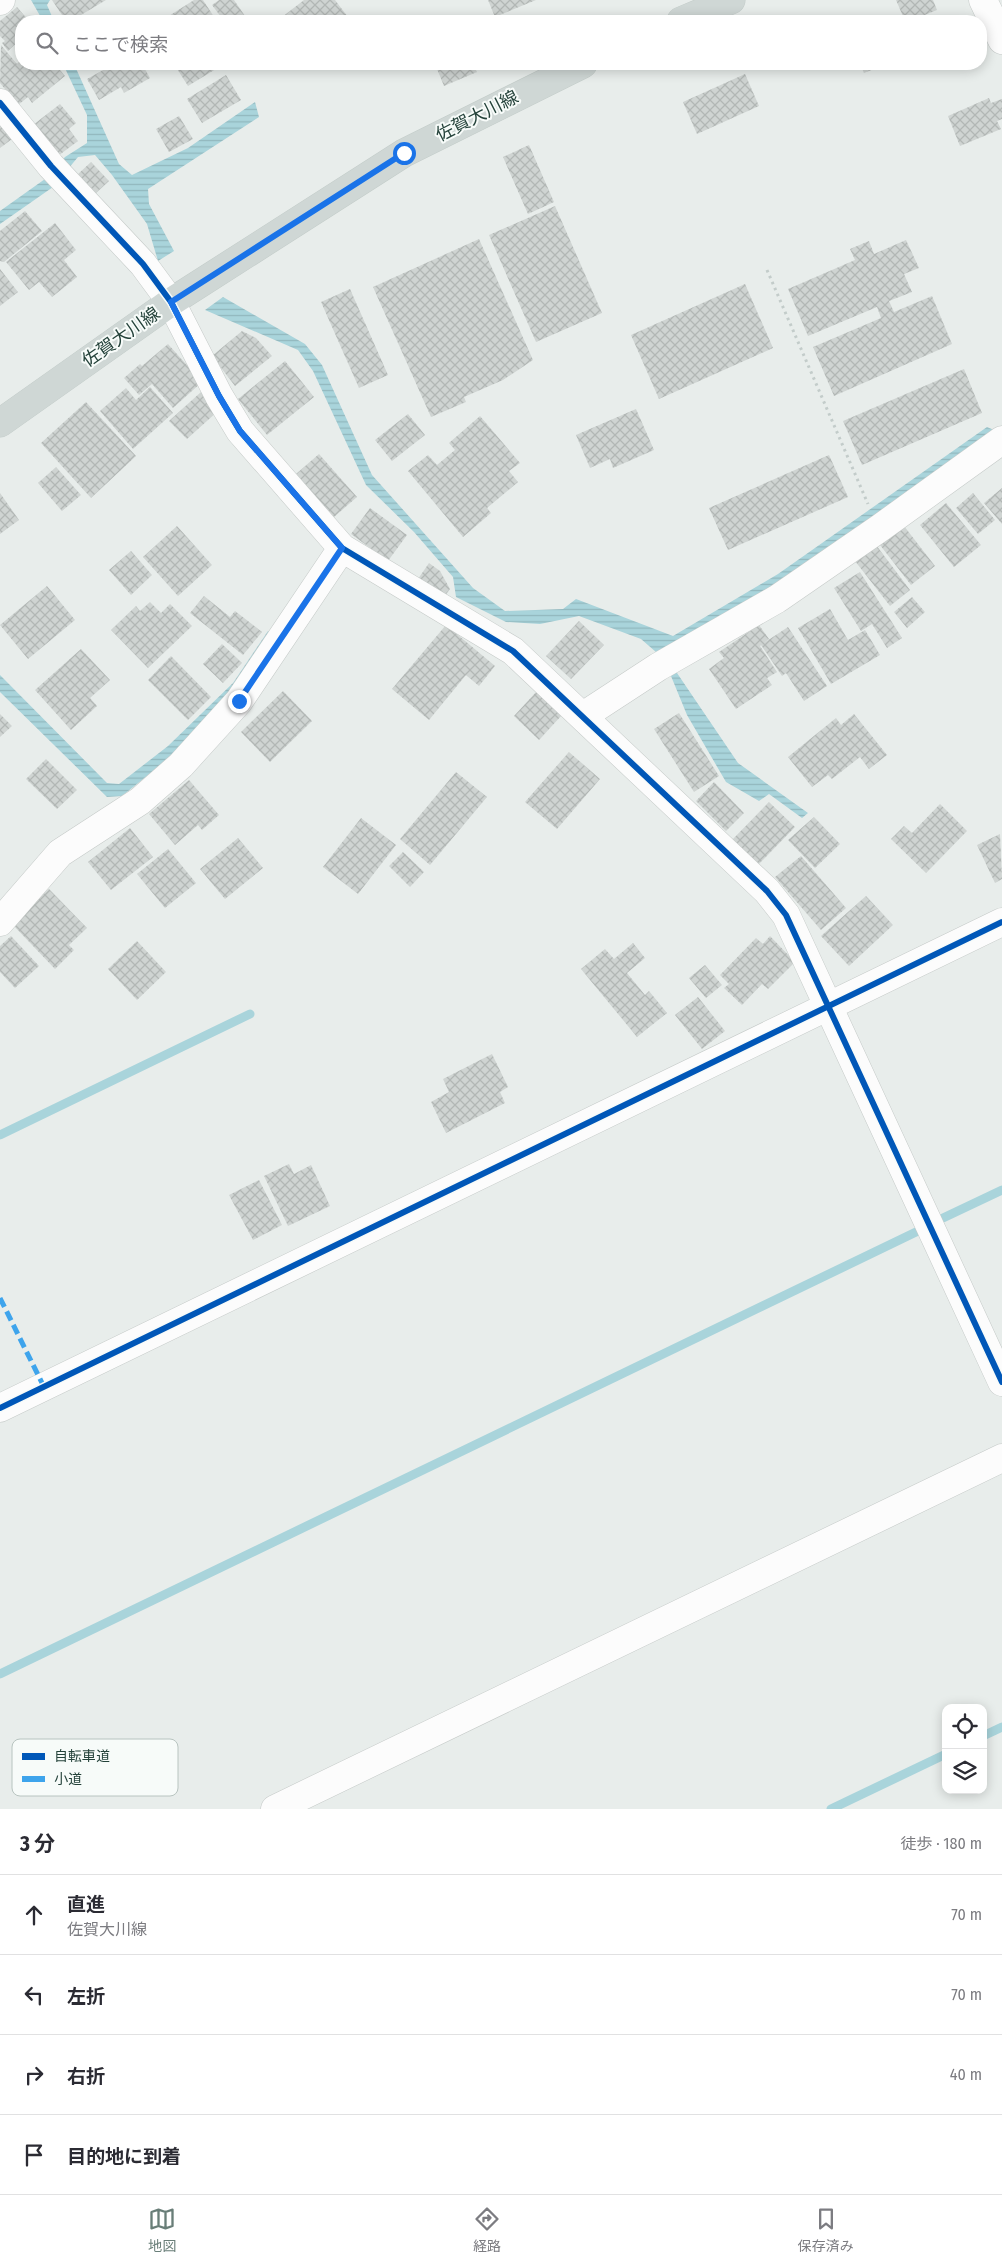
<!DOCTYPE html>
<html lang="ja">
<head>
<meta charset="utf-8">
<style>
  body { margin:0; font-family:"Fira Sans Condensed","Noto Sans JP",sans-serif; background:#f2f2f3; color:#2b2b33 }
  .controls { position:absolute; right:15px; bottom:15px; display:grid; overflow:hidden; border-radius:10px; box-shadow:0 2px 12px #0003 }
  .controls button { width:45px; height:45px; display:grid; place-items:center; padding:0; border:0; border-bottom:1px solid #e1e1e2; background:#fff; color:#2b2b33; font:25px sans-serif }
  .stop { position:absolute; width:15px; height:15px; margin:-11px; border:4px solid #1a73e8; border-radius:50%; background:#fff }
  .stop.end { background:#1a73e8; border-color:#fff; box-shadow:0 1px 5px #0008 }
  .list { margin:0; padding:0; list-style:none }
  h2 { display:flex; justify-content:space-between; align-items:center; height:65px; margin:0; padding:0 20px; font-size:21px }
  h2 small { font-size:16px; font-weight:400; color:#7c7c81 }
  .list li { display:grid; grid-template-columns:32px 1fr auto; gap:15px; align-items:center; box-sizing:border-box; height:80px; padding:0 20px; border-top:1px solid #e1e1e2 }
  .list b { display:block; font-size:19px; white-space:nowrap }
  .list p { margin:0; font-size:16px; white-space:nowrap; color:#7c7c81 }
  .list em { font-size:16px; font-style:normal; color:#7c7c81 }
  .icon { flex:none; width:28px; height:28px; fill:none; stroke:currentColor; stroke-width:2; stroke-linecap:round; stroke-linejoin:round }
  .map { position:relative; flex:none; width:1002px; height:1809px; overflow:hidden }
  .search { position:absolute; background:#fff; box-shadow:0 2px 12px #0003; left:15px; right:15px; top:15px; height:55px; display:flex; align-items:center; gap:12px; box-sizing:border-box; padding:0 18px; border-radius:20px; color:#7c7c81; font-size:19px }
  .sheet { height:385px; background:#fff }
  nav { display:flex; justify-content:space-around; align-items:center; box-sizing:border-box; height:70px; border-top:1px solid #e1e1e2; background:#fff; font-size:14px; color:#7c7c81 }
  nav a { display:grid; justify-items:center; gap:2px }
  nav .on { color:#697e78 }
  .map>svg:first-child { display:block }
  .water { fill:url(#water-rules) }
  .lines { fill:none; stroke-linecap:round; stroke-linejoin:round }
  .stream { stroke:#a9d4db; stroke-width:9 }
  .building { fill:url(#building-cross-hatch) }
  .minor-casing { stroke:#c5cac8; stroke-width:29 }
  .major-casing { stroke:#c3ccc9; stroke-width:29 }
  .path { stroke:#c3ccca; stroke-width:3; stroke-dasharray:2.5 4; stroke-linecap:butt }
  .minor { stroke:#fcfcfc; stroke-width:28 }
  .major { stroke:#cfd7d5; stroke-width:28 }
  .quiet { stroke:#3ea4ec; stroke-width:5; stroke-dasharray:10 5; stroke-linecap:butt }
  .cycleway-casing { stroke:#f7fbf9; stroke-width:9 }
  .cycleway { stroke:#0057b8; stroke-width:6 }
  .route { stroke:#1a73e8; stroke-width:6 }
  .labels { text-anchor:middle; stroke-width:4; stroke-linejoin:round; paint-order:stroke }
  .street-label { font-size:18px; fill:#24423a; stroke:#f7fbf9 }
  .key { fill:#f7fbf9; stroke:#b8c4c0; stroke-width:1 }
  .key-label { font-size:14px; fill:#24423a }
</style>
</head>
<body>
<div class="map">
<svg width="1002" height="1809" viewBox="0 0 1002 1809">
  <defs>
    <pattern id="water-rules" width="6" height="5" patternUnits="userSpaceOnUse" patternTransform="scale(1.25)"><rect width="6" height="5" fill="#a9d4db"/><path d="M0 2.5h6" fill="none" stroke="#91b7bd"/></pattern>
    <pattern id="building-cross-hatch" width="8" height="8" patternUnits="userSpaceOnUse" patternTransform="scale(1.25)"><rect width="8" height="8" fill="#cfd4d2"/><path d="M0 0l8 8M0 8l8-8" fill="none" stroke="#b2b7b5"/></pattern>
  </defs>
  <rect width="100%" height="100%" fill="#e8edeb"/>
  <path class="water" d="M31 0H50L47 5 54 21H43Z
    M63 64H74L119 164 132 175 188 148 255 102 259 117 148 189 149 204 174 251 158 261 147 224 112 175 95 155 78 157 53 187 0 224V211L45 179 65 157 87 143V115Z
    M223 297 305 344 322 365 372 475 473 588 505 611 563 609 576 599 673 636 778 574 987 427 994 430 781 585 673 646 677 673 738 763 808 813 802 818 769 794 759 801 726 782 687 715 664 659 641 639 579 616 540 624 506 622 456 597 453 577 414 532 366 485 313 371 298 350 205 310Z
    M268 631 272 634 237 686 173 755 122 796 107 797 0 692V675L107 783 119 784 168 746 233 683Z"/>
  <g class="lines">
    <path class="stream" d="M0 1135 250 1014
      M943 1218 1002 1190
      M0 1674 916 1232
      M983 1736 1002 1727
      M831 1809 946 1754"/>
  </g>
  <path class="building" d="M52 0H106L71 21H66Z
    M194 0H203L216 20 161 21Z
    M219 0H234L245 16 237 21H224L212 5Z
    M304 0H335L348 17 343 21H277Z
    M488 0H536L495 17Z
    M896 0H933L937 10 910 21H905Z
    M17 7 29 21H21V39L8 51 2 43 5 41 0 36V21Z
    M1 45 17 64 21 60V64H55L65 76 32 103 28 97 18 105 0 83Z
    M114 64H142L150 78 124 93 121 87 99 100 87 79Z
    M174 64H224L188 86Z
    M435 64H473L477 72 444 86Z
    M860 64H886L864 73Z
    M745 74 759 106 697 134 683 102Z
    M226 75 241 100 202 123 187 99Z
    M989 98 991 103 1002 99V119L997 121 1001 129 960 146 948 116Z
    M60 104 76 123 69 129 78 141 58 156 33 125Z
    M179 116 193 139 169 152 156 129Z
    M0 124 12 139 0 148Z
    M529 145 554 202 528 214 503 157Z
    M91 162 109 181 95 194 77 175Z
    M555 206 602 313 536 342 489 235Z
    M25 211 42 231 4 262 0 261V231Z
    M55 223 76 250 64 260 77 277 52 297 39 282 29 290 6 262Z
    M479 239 533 360 503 380 464 397 466 402 431 417 373 287Z
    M906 240 919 268 904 274 912 292 889 301 894 312 932 296 952 344 834 396 813 347 881 318 877 307 808 336 788 289 855 260 850 249 869 241 874 254Z
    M0 269 18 292 0 306Z
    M745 284 773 348 659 399 631 335Z
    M350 289 388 375 359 388 321 302Z
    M242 331 256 338 272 356 235 386 212 356Z
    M168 344 202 382 173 408 152 384 139 395 124 378 140 364 142 366Z
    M285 361 314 397 267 435 238 399Z
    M964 369 982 413 862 465 843 421Z
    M150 387 173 413 133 449 100 411 126 388 136 400Z
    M201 392 218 411 187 439 169 421Z
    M86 402 136 456 91 498 41 443Z
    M636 409 654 450 613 468 610 459 590 468 576 435Z
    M408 414 425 435 392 461 375 440Z
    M480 416 520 463 509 471 518 482 487 508 491 513 463 537 408 471 428 455 437 465 455 450 449 443Z
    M319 454 357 497 334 517 296 474Z
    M829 455 848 497 728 550 709 508Z
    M56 467 81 495 62 511 38 483Z
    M1002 488V524L984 503Z
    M0 493 19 520 0 534Z
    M973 493 995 520 978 534 956 508Z
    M946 503 981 545 954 567 920 525Z
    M370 508 407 535 388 561 351 534Z
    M177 526 212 565 178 596 143 557Z
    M904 526 935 566 911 585 880 545Z
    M876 545 910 590 890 606 855 561Z
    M131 551 152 575 131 595 109 570Z
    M429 563 440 571 450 589 444 597 418 579Z
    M860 572 902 638 887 648 872 624 861 631 834 588Z
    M47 586 75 620 28 659 0 625Z
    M204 596 230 617 235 611 262 632 243 655 190 613Z
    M912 597 925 612 907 628 894 612Z
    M150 602 161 613 170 604 192 626 148 668 111 630 136 606 140 611Z
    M830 609 848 640 865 630 880 655 831 684 798 628Z
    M579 621 604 645 571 679 546 656Z
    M446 625 495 666 479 686 466 675 429 720 392 689Z
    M759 625 769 639 760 646 777 672 767 678 772 685 736 709 709 669 724 658 719 652Z
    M788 627 827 686 804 701 786 673 782 676 761 645Z
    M222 644 242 663 223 683 203 664Z
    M81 649 110 680 90 698 97 706 71 730 35 690Z
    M171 656 211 697 188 720 148 680Z
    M283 691 312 721 270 762 241 732Z
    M537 691 562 715 539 740 514 716Z
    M679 713 719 776 694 792 654 729Z
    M0 714 12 726 0 737Z
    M854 714 887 755 869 769 860 757 832 779 828 775 812 787 788 757 836 718 841 725Z
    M569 752 600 779 557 829 525 802Z
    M46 759 77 790 57 809 26 779Z
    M456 772 487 797 430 865 400 839Z
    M189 780 219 815 202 830 198 825 175 845 149 814Z
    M714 782 744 813 726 831 696 801Z
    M769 802 795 827 758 865 732 840Z
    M940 804 967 831 926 873 891 839 904 826 912 833Z
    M814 817 840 844 815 868 788 840Z
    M361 818 396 845 358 894 323 867Z
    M130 828 153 857 111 890 88 862Z
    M1000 834 1002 879 995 883 977 845Z
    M238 838 263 868 225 899 200 869Z
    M168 849 196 883 165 908 137 874Z
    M403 852 424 872 410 887 389 866Z
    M801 856 846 908 821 930 775 877Z
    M49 889 87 928 69 945 74 950 55 969 12 924Z
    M866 896 893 925 849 966 821 936Z
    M11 936 39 966 15 988 0 972V946Z
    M770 936 795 962 768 989 762 984 742 1005 724 988 729 984 720 975 756 938 763 944Z
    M137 941 166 972 137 1000 108 969Z
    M633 943 645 958 627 973 645 995 649 991 667 1013 637 1037 581 969 605 949 614 959Z
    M705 965 722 985 706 998 689 978Z
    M698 997 725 1031 702 1049 675 1015Z
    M492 1054 508 1087 500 1092 505 1103 446 1133 431 1102 449 1092 443 1079Z
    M289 1164 294 1174 311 1165 330 1206 288 1226 264 1176Z
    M259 1180 282 1225 253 1240 229 1195Z"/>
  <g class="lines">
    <defs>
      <path id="minor" d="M983 0 1002 40
        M0 1 1 0
        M0 103 51 166 143 264 171 302 219 396 240 431 342 548 513 651 767 891 786 915 1002 1382
        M583 716 658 667 777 599 880 528 1002 440
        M0 922 60 853 140 801 181 765 239 701 342 548
        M0 1408 1002 922
        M275 1809 1002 1458"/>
      <path id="major" d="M681 21 731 0
        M0 423 171 302 404 153 583 64"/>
    </defs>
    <use href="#minor" class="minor-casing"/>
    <use href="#major" class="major-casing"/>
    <path class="path" d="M767 270 868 504"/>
    <use href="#minor" class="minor"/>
    <use href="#major" class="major"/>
    <path class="quiet" d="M0 1298 44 1387"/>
    <defs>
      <path id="cycleway" d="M0 103 51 166 143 264 171 302 219 396 240 431 342 548 513 651 767 891 786 915 1002 1382
        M0 1408 1002 922"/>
    </defs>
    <use href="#cycleway" class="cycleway-casing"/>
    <use href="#cycleway" class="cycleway"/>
  </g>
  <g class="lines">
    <path class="route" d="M239 701 342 548 240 431 219 396 171 302 404 153"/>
  </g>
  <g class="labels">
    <g class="street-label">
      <text transform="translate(477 116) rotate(-27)" y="6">佐賀大川線</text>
      <text transform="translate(121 337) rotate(-35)" y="6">佐賀大川線</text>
    </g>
  </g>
  <rect x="12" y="1739" width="166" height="57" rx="8" class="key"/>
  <rect x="22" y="1753" width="23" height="7" fill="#0057b8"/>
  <rect x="22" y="1776" width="23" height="6" fill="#3ea4ec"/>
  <g class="key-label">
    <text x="54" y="1761">自転車道</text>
    <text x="54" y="1784">小道</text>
  </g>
</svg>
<div class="controls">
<button><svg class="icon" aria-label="locate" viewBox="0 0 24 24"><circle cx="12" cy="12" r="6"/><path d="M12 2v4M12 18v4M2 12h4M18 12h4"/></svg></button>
<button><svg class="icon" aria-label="layers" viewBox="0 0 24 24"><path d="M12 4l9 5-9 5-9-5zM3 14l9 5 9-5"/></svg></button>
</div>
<div class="stop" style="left:404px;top:153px"></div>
<div class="stop end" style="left:239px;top:701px"></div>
<div class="search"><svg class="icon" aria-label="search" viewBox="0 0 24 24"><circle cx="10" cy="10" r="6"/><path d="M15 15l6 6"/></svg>ここで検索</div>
</div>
<section class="sheet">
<h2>3 分<small>徒歩 · 180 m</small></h2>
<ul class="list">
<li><svg class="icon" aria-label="ahead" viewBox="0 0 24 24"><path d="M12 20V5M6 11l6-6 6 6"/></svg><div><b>直進</b><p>佐賀大川線</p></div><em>70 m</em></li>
<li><svg class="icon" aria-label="left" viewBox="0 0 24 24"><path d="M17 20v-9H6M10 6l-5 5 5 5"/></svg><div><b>左折</b></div><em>70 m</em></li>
<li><svg class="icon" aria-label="right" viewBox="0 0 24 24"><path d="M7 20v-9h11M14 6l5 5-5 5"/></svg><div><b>右折</b></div><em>40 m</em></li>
<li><svg class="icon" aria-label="arrive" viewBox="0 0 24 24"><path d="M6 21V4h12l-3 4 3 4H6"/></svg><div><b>目的地に到着</b></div></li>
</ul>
</section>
<nav>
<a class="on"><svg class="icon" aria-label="map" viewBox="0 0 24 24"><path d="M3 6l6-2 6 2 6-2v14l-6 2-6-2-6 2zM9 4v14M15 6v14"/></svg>地図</a>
<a><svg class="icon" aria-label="directions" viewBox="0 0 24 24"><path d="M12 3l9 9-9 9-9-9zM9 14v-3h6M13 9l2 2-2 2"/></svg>経路</a>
<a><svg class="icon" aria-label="saved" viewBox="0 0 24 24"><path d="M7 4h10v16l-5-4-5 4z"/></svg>保存済み</a>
</nav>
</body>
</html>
